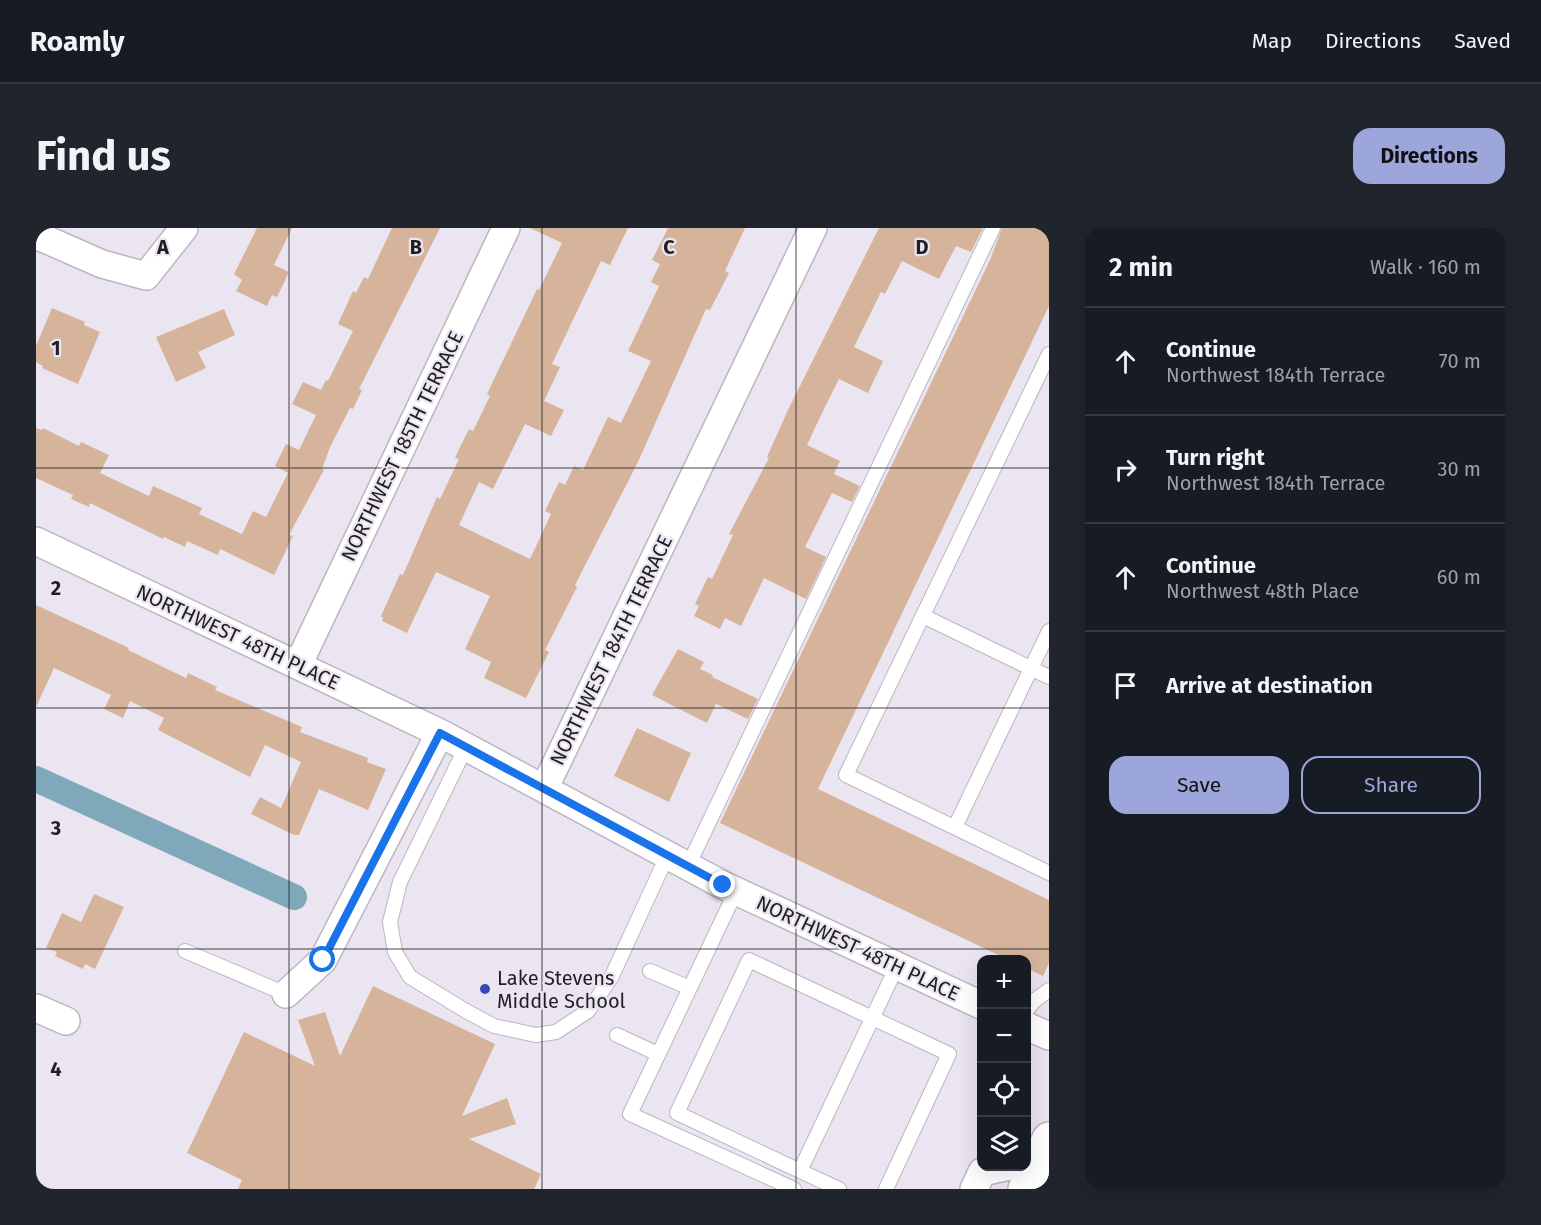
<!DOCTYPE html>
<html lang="en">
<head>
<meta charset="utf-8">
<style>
  body { margin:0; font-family:"Fira Sans",sans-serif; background:#20242c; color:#f1f3f6 }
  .controls { position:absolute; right:18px; bottom:18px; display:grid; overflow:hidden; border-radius:12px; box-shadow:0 6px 24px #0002 }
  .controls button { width:54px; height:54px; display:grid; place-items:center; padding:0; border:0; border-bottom:2px solid #363941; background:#171b24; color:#f1f3f6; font:30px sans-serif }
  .stop { position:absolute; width:18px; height:18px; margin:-14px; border:4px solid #1a73e8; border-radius:50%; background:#fff }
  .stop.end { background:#1a73e8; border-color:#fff; box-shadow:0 2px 6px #0008 }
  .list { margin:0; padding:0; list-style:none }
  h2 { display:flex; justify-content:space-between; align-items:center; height:78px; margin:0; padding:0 24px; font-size:26px }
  h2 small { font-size:20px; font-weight:400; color:#9ea1a6 }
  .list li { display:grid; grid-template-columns:39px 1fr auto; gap:18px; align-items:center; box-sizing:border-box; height:108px; padding:0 24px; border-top:2px solid #363941 }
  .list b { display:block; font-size:22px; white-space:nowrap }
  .list p { margin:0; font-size:20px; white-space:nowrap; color:#9ea1a6 }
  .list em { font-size:20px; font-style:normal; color:#9ea1a6 }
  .actions { display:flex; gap:12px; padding:18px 24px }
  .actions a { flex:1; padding:14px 0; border:2px solid #9da6db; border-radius:18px; text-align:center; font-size:21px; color:#9da6db }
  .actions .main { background:#9da6db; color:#111 }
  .icon { flex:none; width:33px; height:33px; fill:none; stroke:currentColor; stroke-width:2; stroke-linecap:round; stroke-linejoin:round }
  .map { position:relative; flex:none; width:1013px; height:961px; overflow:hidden; border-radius:18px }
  header { display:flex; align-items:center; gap:36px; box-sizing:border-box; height:84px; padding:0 30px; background:#171b24; border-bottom:2px solid #363941 }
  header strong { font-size:28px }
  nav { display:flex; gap:33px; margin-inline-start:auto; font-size:21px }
  .intro { display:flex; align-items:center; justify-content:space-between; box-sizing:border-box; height:144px; padding:0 36px }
  h1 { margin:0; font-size:42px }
  .button { padding:15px 27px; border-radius:18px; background:#9da6db; color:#111; font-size:21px; font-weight:700 }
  main { display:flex; gap:36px; padding:0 36px }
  aside { flex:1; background:#171b24; border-radius:18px; box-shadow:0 6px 24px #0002 }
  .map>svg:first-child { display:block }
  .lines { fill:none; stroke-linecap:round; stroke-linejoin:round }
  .canal { stroke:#80a8bb; stroke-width:26 }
  .building { fill:#d6b49c }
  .service-casing { stroke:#bbb6c0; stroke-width:16 }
  .minor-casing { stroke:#bbb6c0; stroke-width:30 }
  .primary-casing { stroke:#bbb6c0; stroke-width:36 }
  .service { stroke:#fff; stroke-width:14 }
  .minor { stroke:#fff; stroke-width:27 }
  .primary { stroke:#fff; stroke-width:33 }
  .route { stroke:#1a73e8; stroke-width:8 }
  .grid { fill:none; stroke:#201e22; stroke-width:1.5; stroke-opacity:0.55 }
  .poi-dot { fill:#3747b9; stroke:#eae5f0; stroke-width:2 }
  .labels { text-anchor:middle; stroke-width:4.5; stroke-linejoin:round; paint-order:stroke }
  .street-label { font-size:20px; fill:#201e22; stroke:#eae5f0 }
  .poi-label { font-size:20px; fill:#201e22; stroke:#eae5f0; text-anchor:start }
  .grid-label { font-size:20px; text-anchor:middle; font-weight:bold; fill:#201e22; stroke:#eae5f0; stroke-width:4.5; stroke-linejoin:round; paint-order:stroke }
</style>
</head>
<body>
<header>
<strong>Roamly</strong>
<nav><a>Map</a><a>Directions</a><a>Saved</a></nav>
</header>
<div class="intro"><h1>Find us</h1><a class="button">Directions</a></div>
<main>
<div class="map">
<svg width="1013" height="961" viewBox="0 0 1013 961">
  <rect width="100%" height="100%" fill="#eae5f0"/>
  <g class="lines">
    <path class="canal" d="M0 551 258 669"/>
  </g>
  <path class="building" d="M221 0H256L238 37 253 44 241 69 236 67 231 78 200 63 206 52 198 46Z
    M356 0H404L323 161 326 162 317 181 314 180 294 219 286 241 288 242 253 307 257 308 238 347 184 321 182 327 151 313 149 319 128 309 127 311 54 275 53 279 35 271 37 267 0 250V200L6 202 7 200 43 218 45 214 73 227 64 245 113 268 117 258 166 280 163 286 206 306 217 283 230 289 252 245 239 238 250 216 263 222 280 187 256 176 267 154 285 162 290 152 292 153 317 103 302 96 317 63 320 65 328 49 332 51Z
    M494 0H592L574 37 565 33 516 136 524 139 508 173 528 182 515 208 489 196 457 261 443 254 423 297 494 331 515 286 509 283 523 254 529 257 538 238 547 242 572 189 585 195 615 133 592 123 623 58 615 54 624 36 616 32 632 0H709L689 43 693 45 674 82 670 81 602 234 539 357 541 359 509 422 513 424 490 470 448 450 455 434 429 421 454 368 400 344 371 405 346 393 347 390 345 388 364 346 367 347 401 269 404 271 423 231 419 230 426 215 433 201 437 203 454 168 451 166 501 61 503 62 526 15Z
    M843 0H947L935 24 920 18 903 51 866 33 849 66 845 64 818 119 847 133 832 165 803 151 786 185 771 217 804 233 798 246 824 258 816 274 796 265 769 319 790 329 770 371 728 350 705 398 689 390 684 401 658 388 663 378 659 376 672 349 676 351 697 307 693 306 733 230 731 229 751 184Z
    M966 0H1013V78L782 561 1013 672V735L1007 748 990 740V732H973L684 595 954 32Z
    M16 80 49 94 48 97 64 104 42 156 6 140 7 138 0 134V118Z
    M188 81 199 107 162 124 170 140 140 154 120 109Z
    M0 377 93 420 92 422 150 450 152 445 181 459 179 462 266 499 264 504 332 530 331 534 350 541 332 582 283 561 263 607H258L215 586 224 569 245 580 265 534 229 517 214 549 122 502 128 490 94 473 87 490 68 481 75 467 18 440 0 479Z
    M642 421 668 434 664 441 677 447 676 449 722 471 712 491 680 476 671 495 616 467Z
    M601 500 655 525 633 574 578 548Z
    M58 666 88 679 59 741 49 736 47 741 19 728 21 724 10 720 26 685 45 694Z
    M337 758 459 816 426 888 471 870 480 896 433 911 505 946 498 961H202L206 952 151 925 208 804 279 838 262 792 289 784 304 828Z"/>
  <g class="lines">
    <defs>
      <path id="service" d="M1013 126 810 547 1013 645
        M887 388 1013 449
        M430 519 364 654 354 694 359 724 374 749 430 783 458 798 500 807 520 804 552 783 575 750 632 626
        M919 599 1013 403
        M652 638 957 0
        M700 663 594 886 758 961
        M149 723 250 766
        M614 743 654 760
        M990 783 998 773 1013 762
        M581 807 622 826
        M764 943 803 961
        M850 961 913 826C846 795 780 763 713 732L641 885 764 943 861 738"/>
      <path id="minor" d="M0 7 66 36 110 48 148 0
        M0 313 404 505 687 657 945 777
        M262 437 470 0
        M509 559 777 0
        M250 766 287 732 404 505
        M0 780 30 793
        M990 798 1013 808
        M938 961 946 944 973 938"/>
      <path id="primary" d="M989 961 1013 911"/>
    </defs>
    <use href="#service" class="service-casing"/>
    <use href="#minor" class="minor-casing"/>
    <use href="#primary" class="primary-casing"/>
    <use href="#service" class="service"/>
    <use href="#minor" class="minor"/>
    <use href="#primary" class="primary"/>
  </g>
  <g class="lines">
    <path class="route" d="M287 732 404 505 687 657"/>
  </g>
  <path class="grid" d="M253 0V961M506 0V961M760 0V961M0 240H1013M0 480H1013M0 721H1013"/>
  <circle class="poi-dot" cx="449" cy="761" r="6"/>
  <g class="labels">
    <g class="street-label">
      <text transform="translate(366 218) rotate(-64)" y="7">NORTHWEST 185TH TERRACE</text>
      <text transform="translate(202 409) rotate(25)" y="7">NORTHWEST 48TH PLACE</text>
      <text transform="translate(575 422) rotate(-64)" y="7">NORTHWEST 184TH TERRACE</text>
      <text transform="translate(822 720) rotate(25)" y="7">NORTHWEST 48TH PLACE</text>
    </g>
    <g class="poi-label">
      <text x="461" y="757">Lake Stevens<tspan x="461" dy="23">Middle School</tspan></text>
    </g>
  </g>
  <g class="grid-label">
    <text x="127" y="26">A</text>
    <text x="380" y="26">B</text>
    <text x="633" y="26">C</text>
    <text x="886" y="26">D</text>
    <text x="20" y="127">1</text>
    <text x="20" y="367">2</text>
    <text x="20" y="607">3</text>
    <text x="20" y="848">4</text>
  </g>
</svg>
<div class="controls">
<button>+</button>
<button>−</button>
<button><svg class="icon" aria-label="locate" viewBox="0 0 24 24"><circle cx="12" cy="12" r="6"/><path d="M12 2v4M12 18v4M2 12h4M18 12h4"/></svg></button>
<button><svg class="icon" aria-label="layers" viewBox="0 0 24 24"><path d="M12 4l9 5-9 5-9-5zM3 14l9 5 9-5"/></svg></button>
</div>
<div class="stop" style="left:287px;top:732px"></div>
<div class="stop end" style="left:687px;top:657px"></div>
</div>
<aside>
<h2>2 min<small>Walk · 160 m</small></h2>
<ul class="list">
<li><svg class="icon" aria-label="ahead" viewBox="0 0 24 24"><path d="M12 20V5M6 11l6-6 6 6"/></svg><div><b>Continue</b><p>Northwest 184th Terrace</p></div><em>70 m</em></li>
<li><svg class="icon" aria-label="right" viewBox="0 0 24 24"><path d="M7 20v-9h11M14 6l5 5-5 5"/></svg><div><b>Turn right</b><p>Northwest 184th Terrace</p></div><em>30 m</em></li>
<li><svg class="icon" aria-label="ahead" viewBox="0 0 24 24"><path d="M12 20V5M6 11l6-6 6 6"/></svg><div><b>Continue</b><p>Northwest 48th Place</p></div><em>60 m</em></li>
<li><svg class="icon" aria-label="arrive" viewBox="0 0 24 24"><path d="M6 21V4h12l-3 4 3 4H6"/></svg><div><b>Arrive at destination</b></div></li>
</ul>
<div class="actions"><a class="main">Save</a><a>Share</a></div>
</aside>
</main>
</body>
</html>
